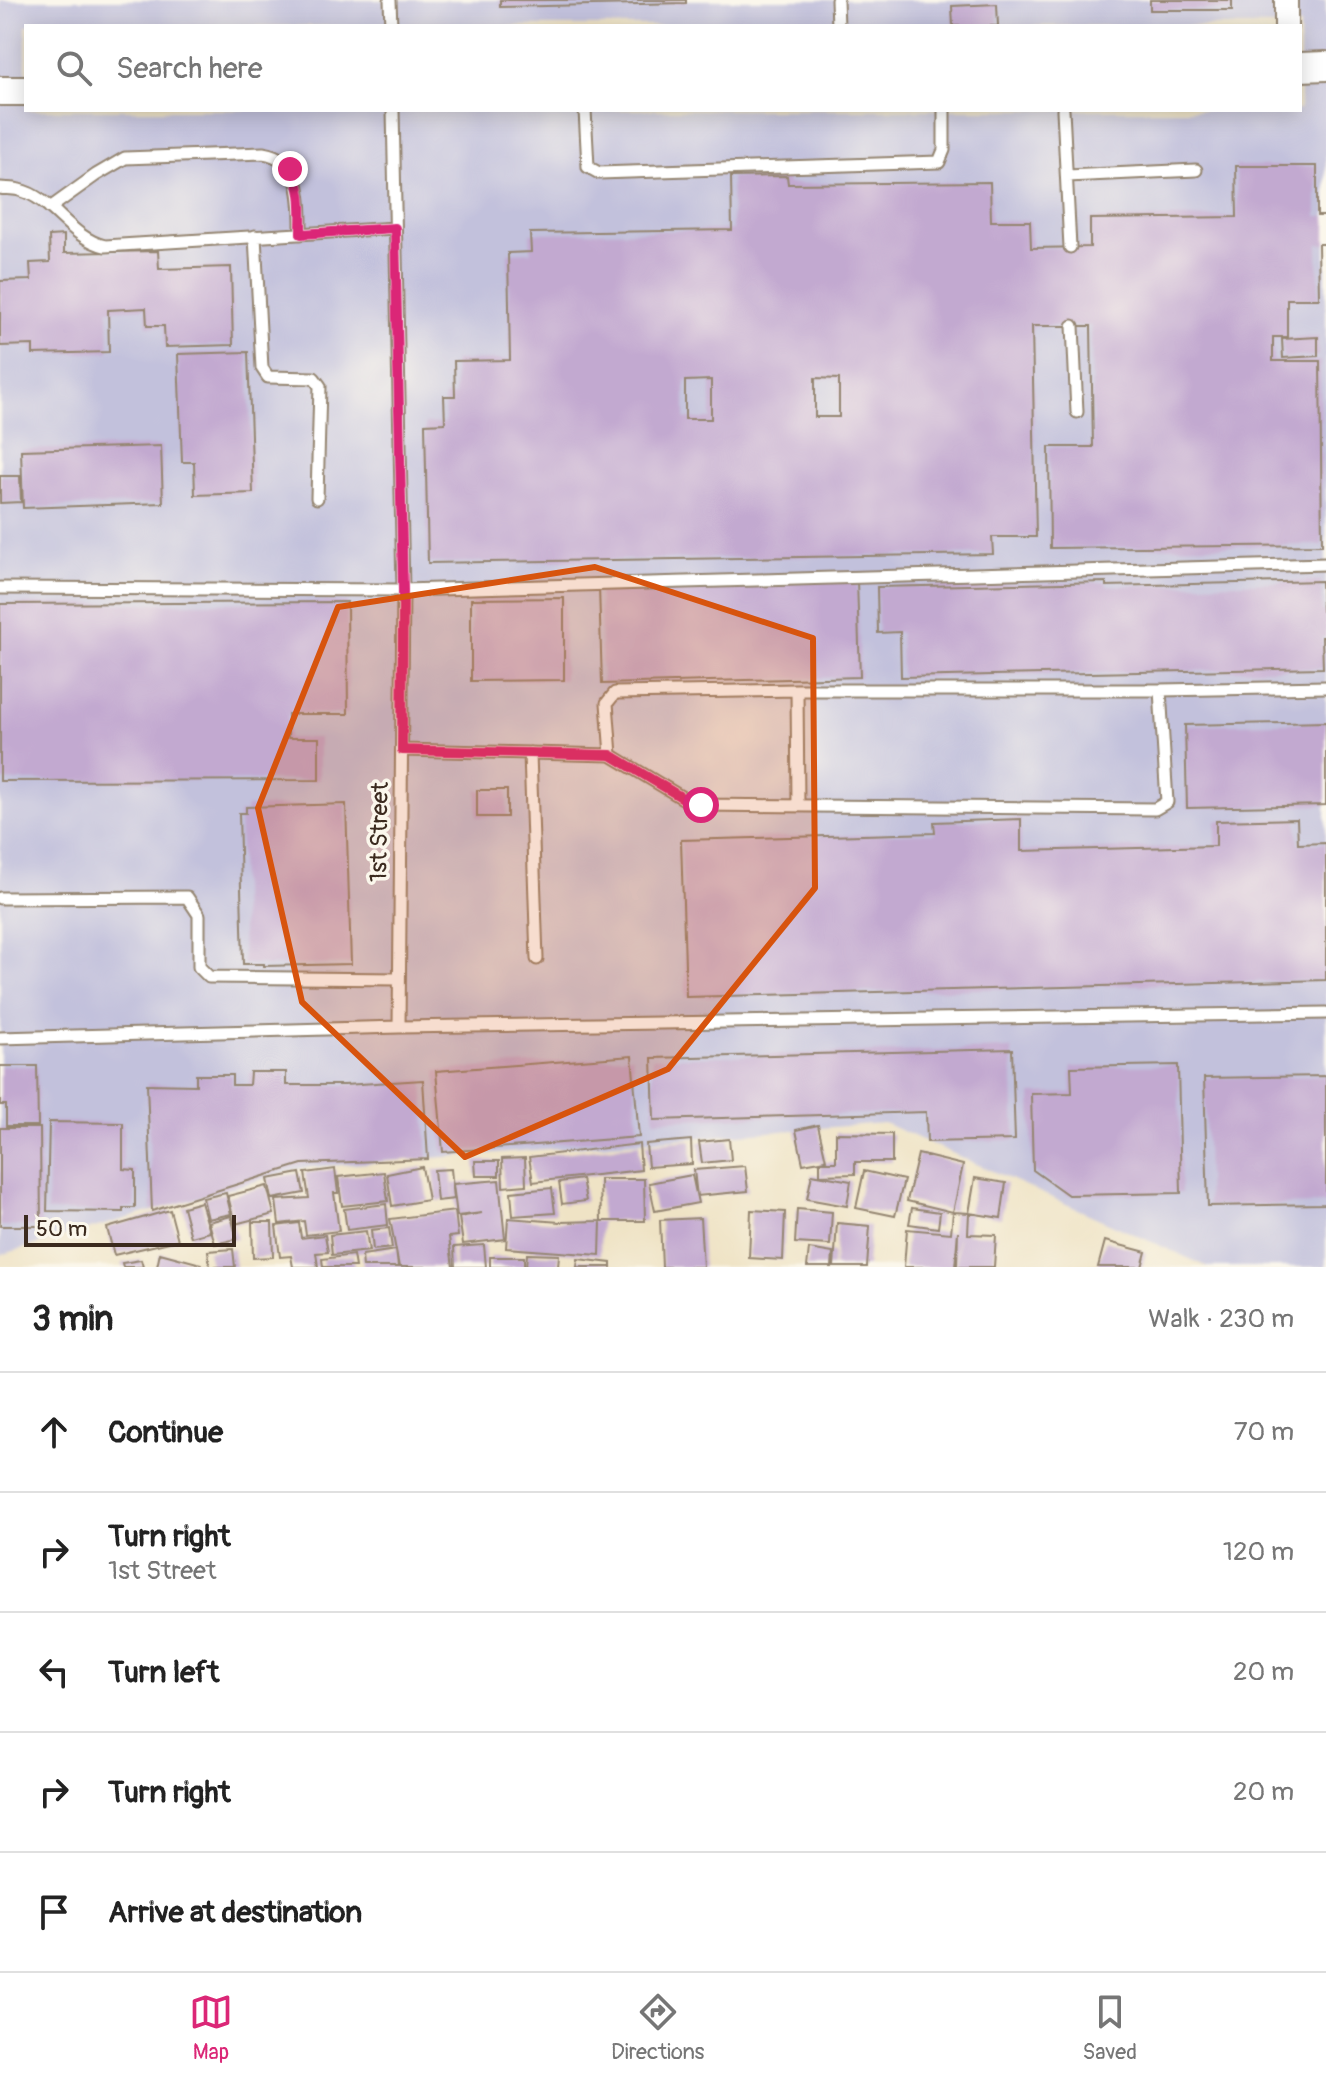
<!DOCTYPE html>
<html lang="en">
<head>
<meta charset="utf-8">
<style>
  body { margin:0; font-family:Pangolin,sans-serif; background:#f6f6f6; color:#222 }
  .scale { position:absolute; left:24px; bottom:20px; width:212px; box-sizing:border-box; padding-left:8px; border:4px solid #3b2a1e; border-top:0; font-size:22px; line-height:28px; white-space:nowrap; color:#3b2a1e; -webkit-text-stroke:6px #fbf7ec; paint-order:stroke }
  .stop { position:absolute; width:24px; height:24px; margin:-18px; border:6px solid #db2777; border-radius:50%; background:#fff }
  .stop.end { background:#db2777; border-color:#fff; box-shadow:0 2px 8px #0008 }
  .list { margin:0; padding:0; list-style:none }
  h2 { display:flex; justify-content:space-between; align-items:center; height:104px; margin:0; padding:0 32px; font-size:34px }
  h2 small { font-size:26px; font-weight:400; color:#767676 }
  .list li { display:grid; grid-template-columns:52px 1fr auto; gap:24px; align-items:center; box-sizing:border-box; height:120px; padding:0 32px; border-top:2px solid #e0e0e0 }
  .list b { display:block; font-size:30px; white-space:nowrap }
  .list p { margin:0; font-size:26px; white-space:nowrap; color:#767676 }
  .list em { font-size:26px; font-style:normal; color:#767676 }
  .icon { flex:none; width:44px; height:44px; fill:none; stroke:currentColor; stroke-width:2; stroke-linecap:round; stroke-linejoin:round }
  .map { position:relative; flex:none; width:1326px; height:1267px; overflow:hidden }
  .search { position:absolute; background:#fff; box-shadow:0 4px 20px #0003; left:24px; right:24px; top:24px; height:88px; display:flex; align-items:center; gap:20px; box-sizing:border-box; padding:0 28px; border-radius:0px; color:#767676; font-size:30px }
  .sheet { height:704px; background:#fff }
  nav { display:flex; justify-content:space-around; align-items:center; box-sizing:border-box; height:112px; border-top:2px solid #e0e0e0; background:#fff; font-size:22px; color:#767676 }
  nav a { display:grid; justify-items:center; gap:4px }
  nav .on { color:#db2777 }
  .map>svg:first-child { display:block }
  .industrial { fill:#c2c1dc; fill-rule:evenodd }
  .building { fill:#c2a9d0; fill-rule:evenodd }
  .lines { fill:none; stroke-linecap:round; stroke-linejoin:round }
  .service-casing { stroke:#958672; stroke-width:15 }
  .minor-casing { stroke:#958672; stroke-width:26 }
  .tertiary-casing { stroke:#958672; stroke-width:32 }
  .service { stroke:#fff; stroke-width:11 }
  .minor { stroke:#fff; stroke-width:22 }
  .tertiary { stroke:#fff; stroke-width:28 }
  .route { stroke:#db2777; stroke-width:10 }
  .marked { fill:#d7540e; fill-opacity:0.2; stroke:#d7540e; stroke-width:6; stroke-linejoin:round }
  .labels { text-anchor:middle; stroke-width:7; stroke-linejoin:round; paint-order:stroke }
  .street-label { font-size:24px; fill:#3b2a1e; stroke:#fbf7ec }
</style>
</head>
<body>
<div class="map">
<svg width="1326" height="1267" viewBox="0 0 1326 1267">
  <rect width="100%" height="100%" fill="#fbf7ec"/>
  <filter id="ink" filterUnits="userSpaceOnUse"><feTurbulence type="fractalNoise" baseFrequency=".0125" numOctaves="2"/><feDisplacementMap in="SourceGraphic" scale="16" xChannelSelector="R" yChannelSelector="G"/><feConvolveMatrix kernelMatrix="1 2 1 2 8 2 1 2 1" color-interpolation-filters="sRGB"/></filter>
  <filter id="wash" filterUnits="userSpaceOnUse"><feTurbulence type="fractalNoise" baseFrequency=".006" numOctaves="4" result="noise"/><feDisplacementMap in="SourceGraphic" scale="32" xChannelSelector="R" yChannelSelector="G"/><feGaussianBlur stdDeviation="1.8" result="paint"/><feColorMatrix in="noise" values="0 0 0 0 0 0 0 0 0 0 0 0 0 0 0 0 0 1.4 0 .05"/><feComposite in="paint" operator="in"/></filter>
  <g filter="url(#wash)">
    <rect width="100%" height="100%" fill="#efe3c5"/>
    <path class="industrial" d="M0 0H1326V1267H1208L884 1123 302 1168 0 1255ZM26 26H1300V110H26Z"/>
    <g id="blocks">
      <path class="building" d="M500 0H686V3L500 7Z
        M1150 0H1232V10H1150Z
        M997 4 998 26H953L952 6Z
        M1236 166H1317V216H1326V244H1318L1319 299H1287V337H1273V361H1320L1322 545 1050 548 1049 447H1093L1091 326H1032L1036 537H992L993 554 428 563 425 424 445 423 444 396H455L454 361 510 360 508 253 531 252 530 233 732 230 731 177 787 176 788 184 990 182 991 221H1030L1031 248 1090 247V219L1237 217ZM815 378 839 379V417H815ZM711 380V419H685V381Z
        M64 235V253L158 251 159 269 231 267 233 345 165 347 164 326H147L146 308 108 310 109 352 33 354V345L0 346V281L31 280 30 263 50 262 49 236Z
        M1318 337V356L1283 358 1282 339Z
        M248 352 253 493 195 495 194 462H182L178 354Z
        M161 446 163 503 23 508 21 450Z
        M0 476H20L21 502 0 503Z
        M857 580 860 677 602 684 599 587Z
        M1321 581 1322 611H1326V637H1322L1323 668 901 677 900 632 878 633 877 587 1106 582V586Z
        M564 598V680L471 681V599Z
        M347 602 348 714H288V738H319V780L0 781V604Z
        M1326 722V805L1187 808 1185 725Z
        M477 790H507V817H477Z
        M346 804 351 964 264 966V964H243L239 813H246V807Z
        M1021 819V851L1216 846V821L1297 819 1298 844 1326 843V980L686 997 681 840 935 833 934 822Z
        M1012 1049 1015 1140 927 1142 926 1112 654 1120 652 1058Z
        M632 1056 639 1137 443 1152 436 1071Z
        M1178 1065 1181 1193 1068 1195 1033 1170 1031 1094 1072 1093 1071 1067Z
        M0 1066H37L38 1126H6V1105H0Z
        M250 1072H286V1085H344L423 1080 428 1159 302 1164 152 1211 147 1084 196 1085V1075H232V1085H249Z
        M1326 1076V1204L1208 1206 1204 1078Z
        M49 1122 123 1123V1169L135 1170V1208H123V1212L47 1211Z
        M818 1125 826 1160 803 1164 796 1130Z
        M0 1128H40L41 1226H0Z
        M836 1133 892 1134V1162H855V1174L820 1175V1162H836Z
        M729 1139 731 1160 702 1163 699 1142Z
        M691 1140 692 1164 648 1167 646 1144Z
        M639 1144 641 1170 533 1182 529 1157Z
        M918 1154 963 1165 953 1212 969 1213 968 1234 996 1235 994 1267H957L958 1231 955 1267H904L907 1229 951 1233 953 1212 907 1201Z
        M525 1158 526 1185 503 1187 502 1159Z
        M475 1161H499V1176H476Z
        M745 1166 748 1191 697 1196 694 1170Z
        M422 1167 428 1200 392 1206 387 1174Z
        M335 1169 338 1193H334L339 1231 306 1235 304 1221 279 1224 276 1200 309 1198 305 1173Z
        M451 1169 454 1199 437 1201 434 1170Z
        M864 1171 904 1180 895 1216 856 1208Z
        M384 1172 388 1201 342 1206 338 1177Z
        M300 1173 304 1193 272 1199 268 1179Z
        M812 1174 851 1181 847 1206 807 1199Z
        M692 1175 698 1203 655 1211 649 1183Z
        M975 1178 1006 1183 1001 1218 969 1213Z
        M582 1179 586 1201 562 1204 559 1182Z
        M600 1179H644L645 1221H601L600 1255 506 1248 508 1218 560 1222 601 1221Z
        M499 1180 505 1239 463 1244 459 1217 482 1213 457 1216 453 1184Z
        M267 1186 274 1214 235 1224 228 1196Z
        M552 1188 555 1213 513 1216 511 1192Z
        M226 1193 231 1214 208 1219 203 1198Z
        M201 1202 210 1232 191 1237 183 1207Z
        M386 1204 388 1225 347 1230 344 1209Z
        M912 1208 940 1212 938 1228 909 1224Z
        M797 1209 832 1212 830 1245 795 1243Z
        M170 1210 178 1240 114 1255 107 1228Z
        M751 1210 785 1212 783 1260 749 1258Z
        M455 1211 458 1236 449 1237 453 1267H399L390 1219Z
        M231 1216 237 1239 215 1244 209 1222Z
        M700 1218 703 1267H662L660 1220Z
        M252 1222H272L273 1257 253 1258Z
        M299 1223 301 1238 325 1235 328 1252 316 1253 318 1267H293L291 1256 280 1257 276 1226Z
        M837 1223 870 1226 867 1267H834Z
        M389 1228 392 1248 373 1250 371 1230Z
        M366 1231 369 1251 332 1255 330 1235Z
        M1105 1241 1146 1252 1142 1267H1098Z
        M484 1245 486 1267H455L454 1247Z
        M233 1249 235 1267H210L208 1251Z
        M809 1249 833 1253 832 1267H807Z
        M396 1250 398 1267H363L362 1255Z
        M160 1253 201 1264V1267H157Z
        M527 1254 559 1255 558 1267H526Z
        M353 1255 355 1267H323L322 1259Z
        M490 1257H524V1267H490Z
        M578 1259 611 1263V1267H577Z
        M141 1260 143 1267H123L122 1263Z"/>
    </g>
  </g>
  <g filter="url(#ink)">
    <use href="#blocks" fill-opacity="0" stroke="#958672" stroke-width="2"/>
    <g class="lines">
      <defs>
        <path id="service" d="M390 0 391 26
          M837 0 838 26
          M393 110 403 590 399 1027
          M585 110 588 167 599 173 939 162 944 150V110
          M1063 110 1070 247
          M1067 176 1196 170
          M0 188C6 189 13 188 19 190 52 197 71 239 105 246L395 228
          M50 208 96 175 125 158 263 153C303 159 301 202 301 234
          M255 236 262 368 268 377 314 378 320 386 317 498
          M1073 326 1077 412
          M0 588 403 590 1326 564
          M402 750 611 755 686 800 701 805 1155 809 1167 802 1160 690 1326 687
          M530 753 537 959
          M611 755 607 703 615 693 797 690
          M798 806 797 690H1160
          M0 898 187 897 199 915V967L209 977 399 979
          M0 1038 399 1027 1326 1013"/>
        <path id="minor" d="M1286 0V26"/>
        <path id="tertiary" d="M1300 67 1326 66
          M0 91H26"/>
      </defs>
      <use href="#service" class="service-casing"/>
      <use href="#minor" class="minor-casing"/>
      <use href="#tertiary" class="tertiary-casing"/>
      <use href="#service" class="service"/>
      <use href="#minor" class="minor"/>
      <use href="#tertiary" class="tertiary"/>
    </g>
  </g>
  <g class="lines" filter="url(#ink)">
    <path class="route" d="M290 169C304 187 301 212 301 234L395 228 403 590 402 750 611 755 686 800 701 805"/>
  </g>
  <path class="marked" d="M595 567 813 638 815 888 668 1069 465 1157 302 1002 258 808 338 607Z"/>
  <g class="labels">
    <g class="street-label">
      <text transform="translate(379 832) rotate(-89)" y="8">1st Street</text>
    </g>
  </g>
</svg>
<div class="scale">50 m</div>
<div class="stop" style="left:701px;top:805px"></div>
<div class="stop end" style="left:290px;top:169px"></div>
<div class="search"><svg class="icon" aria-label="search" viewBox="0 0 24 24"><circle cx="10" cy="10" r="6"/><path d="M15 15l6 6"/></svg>Search here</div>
</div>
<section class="sheet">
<h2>3 min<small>Walk · 230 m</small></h2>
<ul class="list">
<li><svg class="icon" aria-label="ahead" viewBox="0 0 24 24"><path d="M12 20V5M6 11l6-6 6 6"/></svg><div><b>Continue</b></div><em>70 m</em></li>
<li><svg class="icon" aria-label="right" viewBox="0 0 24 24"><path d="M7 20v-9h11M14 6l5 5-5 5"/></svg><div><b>Turn right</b><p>1st Street</p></div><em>120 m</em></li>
<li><svg class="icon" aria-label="left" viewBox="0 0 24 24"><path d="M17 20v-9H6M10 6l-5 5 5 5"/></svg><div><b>Turn left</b></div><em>20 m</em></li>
<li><svg class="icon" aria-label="right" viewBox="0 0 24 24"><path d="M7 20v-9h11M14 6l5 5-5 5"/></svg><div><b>Turn right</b></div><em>20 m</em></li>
<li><svg class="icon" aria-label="arrive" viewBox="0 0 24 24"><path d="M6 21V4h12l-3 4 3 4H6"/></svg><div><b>Arrive at destination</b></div></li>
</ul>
</section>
<nav>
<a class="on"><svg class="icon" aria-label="map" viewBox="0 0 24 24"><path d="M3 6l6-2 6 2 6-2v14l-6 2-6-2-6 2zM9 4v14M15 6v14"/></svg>Map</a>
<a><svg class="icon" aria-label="directions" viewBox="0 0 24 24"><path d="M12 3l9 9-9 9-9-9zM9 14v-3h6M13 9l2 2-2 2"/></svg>Directions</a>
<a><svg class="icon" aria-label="saved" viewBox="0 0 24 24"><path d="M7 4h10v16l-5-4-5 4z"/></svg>Saved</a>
</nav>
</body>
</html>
